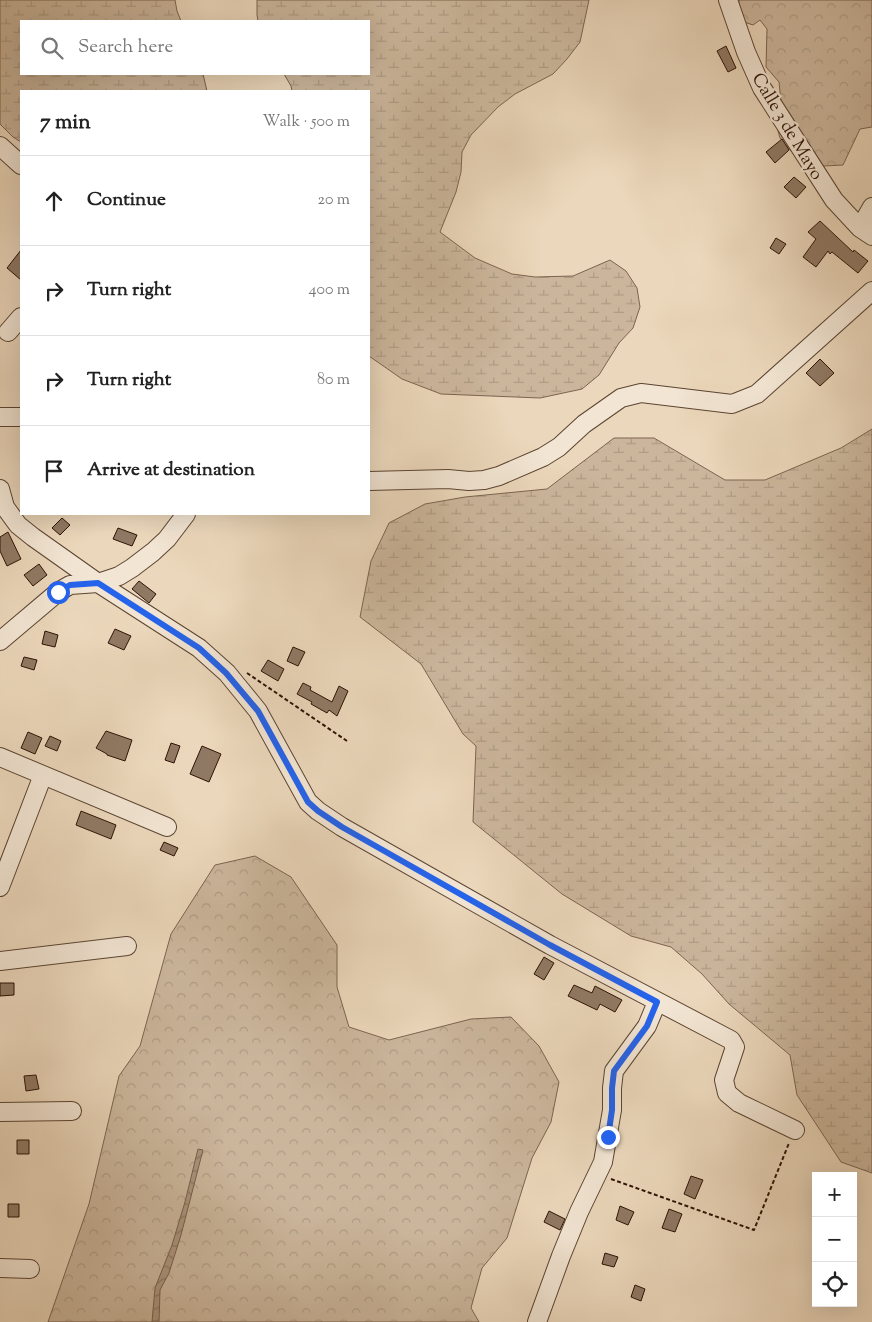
<!DOCTYPE html>
<html lang="en">
<head>
<meta charset="utf-8">
<style>
  body { margin:0; font-family:"Sorts Mill Goudy",serif; background:#f2f2f2; color:#222 }
  .controls { position:absolute; right:15px; bottom:15px; display:grid; overflow:hidden; border-radius:0px; box-shadow:0 5px 20px #0002 }
  .controls button { width:45px; height:45px; display:grid; place-items:center; padding:0; border:0; border-bottom:1px solid #e0e0e0; background:#fff; color:#222; font:25px sans-serif }
  .stop { position:absolute; width:15px; height:15px; margin:-11px; border:4px solid #2563eb; border-radius:50%; background:#fff }
  .stop.end { background:#2563eb; border-color:#fff; box-shadow:0 1px 5px #0008 }
  .list { margin:0; padding:0; list-style:none }
  h2 { display:flex; justify-content:space-between; align-items:center; height:65px; margin:0; padding:0 20px; font-size:21px }
  h2 small { font-size:16px; font-weight:400; color:#767676 }
  .list li { display:grid; grid-template-columns:32px 1fr auto; gap:15px; align-items:center; box-sizing:border-box; height:90px; padding:0 20px; border-top:1px solid #e0e0e0 }
  .list b { display:block; font-size:19px; white-space:nowrap }
  .list em { font-size:16px; font-style:normal; color:#767676 }
  .icon { flex:none; width:28px; height:28px; fill:none; stroke:currentColor; stroke-width:2; stroke-linecap:round; stroke-linejoin:round }
  .map { position:relative; flex:none; width:872px; height:1322px; overflow:hidden }
  .search { position:absolute; background:#fff; box-shadow:0 5px 20px #0002; left:20px; top:20px; width:350px; height:55px; display:flex; align-items:center; gap:12px; box-sizing:border-box; padding:0 18px; border-radius:0px; color:#767676; font-size:19px }
  .panel { position:absolute; background:#fff; box-shadow:0 5px 20px #0002; left:20px; top:90px; width:350px; height:425px; border-radius:0px }
  .map>svg:first-child { display:block }
  .forest { fill:url(#forest-crowns); stroke:#7c6450 }
  .wetland { fill:url(#wetland-marsh); stroke:#7c6450 }
  .water { fill:url(#water-waves); stroke:#78604d }
  .building { fill:#907964; stroke:#2d1305 }
  .lines { fill:none; stroke-linecap:round; stroke-linejoin:round }
  .minor-casing { stroke:#5c4432; stroke-width:20 }
  .path { stroke:#2d1305; stroke-width:2; stroke-dasharray:4 2.5; stroke-linecap:butt }
  .minor { stroke:#f2e5d3; stroke-width:18 }
  .route { stroke:#2563eb; stroke-width:6 }
  .labels { text-anchor:middle; stroke-width:4.5; stroke-linejoin:round; paint-order:stroke }
  .street-label { font-size:18px; fill:#2d1305; stroke:#f2e5d3 }
</style>
</head>
<body>
<div class="map">
<svg width="872" height="1322" viewBox="0 0 872 1322">
  <defs>
    <pattern id="forest-crowns" width="20" height="18" patternUnits="userSpaceOnUse" patternTransform="scale(1.25)"><rect width="20" height="18" fill="#cbb69c"/><path d="M2 6a3 3 0 1 1 6 0M12 15a3 3 0 1 1 6 0" fill="none" stroke="#af9c85"/></pattern>
    <pattern id="wetland-marsh" width="20" height="14" patternUnits="userSpaceOnUse" patternTransform="scale(1.25)"><rect width="20" height="14" fill="#cbb69c"/><path d="M1 5h8M5 5V1M11 12h8M15 12V8" fill="none" stroke="#af9c85"/></pattern>
    <pattern id="water-waves" width="16" height="10" patternUnits="userSpaceOnUse" patternTransform="scale(1.25)"><rect width="16" height="10" fill="#aa947d"/><path d="M0 5q4-4 8 0t8 0" fill="none" stroke="#8b7864"/></pattern>
  </defs>
  <rect width="100%" height="100%" fill="#ebd7bb"/>
  <filter id="stains"><feTurbulence type="fractalNoise" baseFrequency=".004" numOctaves="4"/><feColorMatrix values="0 0 0 0 .2 0 0 0 0 .09 0 0 0 0 .02 0 0 0 .5 -.17"/></filter>
  <radialGradient id="worn" r=".72"><stop offset=".6" stop-color="#630" stop-opacity="0"/><stop offset="1" stop-color="#630" stop-opacity=".3"/></radialGradient>
  <path class="forest" d="M739 0H872V127L860 129 843 165 824 166 806 162 790 150 780 138 775 120 781 101 779 82 766 67 767 29 760 20 753 25 738 20Z
    M255 856 291 877 337 945V987L349 1027 389 1040 471 1019 511 1017 539 1046 559 1082 551 1122 532 1158 507 1238 482 1268 471 1308 479 1322H48L89 1204 119 1076 140 1046 171 934 215 865Z"/>
  <path class="wetland" d="M0 0H175L177 11 181 21H21V74H203L207 91H21V142L13 137 0 124Z
    M257 0H589L580 42 567 59 553 74 515 94 498 107 471 135 462 152 461 172 456 192 440 232 475 258 512 274 535 277 573 276 610 260 626 271 637 288 640 307 633 328 619 343 599 375 582 389 540 398 441 394 402 379 369 356V91H292L291 86 284 74H369V21H258L257 15Z
    M872 429V1173L841 1162 797 1095 790 1055 729 1004 702 974 671 947 631 936 562 894 473 822 476 746 463 734 421 664 360 617 371 561 389 523 425 504 465 497 547 489 614 438H654L725 480H765L841 448Z"/>
  <path class="water" d="M198 1149 203 1150 181 1235 169 1273 160 1290 159 1322H152L155 1288 172 1245 185 1202Z"/>
  <path class="building" d="M726 46 736 68 728 72 717 51Z
    M782 139 789 150 775 163 766 152Z
    M794 177 806 187 796 198 784 187Z
    M820 221 853 252 854 250 868 261 858 273 832 252 830 254 828 251 816 267 803 257 816 239 808 232Z
    M776 238 786 244 779 254 770 248Z
    M21 250V280L7 268Z
    M820 359 834 373 820 386 806 373Z
    M62 518 70 525 60 535 52 528Z
    M118 528 137 535 132 546 113 539Z
    M8 532 21 559 7 566 0 551V537Z
    M39 564 47 575 33 586 24 575Z
    M139 581 156 594 149 603 132 589Z
    M115 629 131 636 124 650 108 643Z
    M45 631 58 635 55 647 42 644Z
    M293 647 305 652 298 666 287 661Z
    M24 657 37 660 34 670 21 666Z
    M268 660 284 669 278 681 261 671Z
    M303 683 311 687 310 690 332 702 339 686 348 691 337 716 329 710 327 713 311 704 312 702 297 694Z
    M106 731 132 740 125 761 107 755V754L96 748Z
    M28 732 42 738 35 754 21 748Z
    M50 736 61 741 57 751 45 746Z
    M171 743 180 746 174 763 165 760Z
    M202 746 221 754 209 782 190 774Z
    M81 811 116 825 111 839 76 825Z
    M164 842 178 848 174 856 160 850Z
    M544 957 554 963 544 980 534 974Z
    M0 983H14V995L0 996Z
    M574 985 592 993 595 986 622 1000 615 1012 600 1004 597 1010 568 996Z
    M36 1075 39 1089 26 1091 24 1076Z
    M17 1140H29V1154H17Z
    M691 1176 703 1180 695 1199 684 1194Z
    M8 1204H19V1217H8Z
    M620 1206 634 1212 628 1225 616 1220Z
    M669 1209 682 1214 675 1232 662 1228Z
    M549 1211 565 1219 560 1230 544 1222Z
    M605 1253 618 1257 614 1267 602 1264Z
    M635 1285 645 1289 641 1301 631 1297Z"/>
  <g class="lines">
    <defs>
      <path id="minor" d="M728 0 746 52 762 88 834 200 860 228 872 236
        M0 146 21 165
        M860 228 872 207
        M8 332 21 317
        M0 417H21
        M369 481 448 479 469 481 484 480 499 476 543 457 559 447 584 424 621 398 641 393 732 404 757 394 872 291
        M0 489 5 507 18 525 33 537 98 583 199 648 227 673 258 711 308 802 318 811 342 827 550 945 731 1040 735 1047 724 1080 727 1093 739 1103 795 1130
        M0 641 58 592 70 585 98 583 119 576 132 568 153 552 167 539 186 514
        M0 757 167 827
        M0 887 43 775
        M0 961 127 946
        M0 1112 72 1111
        M0 1268 30 1269
        M537 1322 561 1256 579 1212 603 1162 612 1110V1088L614 1071 647 1026 657 1002"/>
    </defs>
    <use href="#minor" class="minor-casing"/>
    <path class="path" d="M247 673 347 741
      M611 1179 754 1230 789 1143"/>
    <use href="#minor" class="minor"/>
  </g>
  <g class="lines">
    <path class="route" d="M58 592 70 585 98 583 199 648 226 673 258 711 308 802 318 811 342 827 550 945 657 1002 647 1026 614 1071 612 1088V1110L608 1137"/>
  </g>
  <g class="labels">
    <g class="street-label">
      <text transform="translate(788 126) rotate(59)" y="6">Calle 3 de Mayo</text>
    </g>
  </g>
  <rect width="100%" height="100%" filter="url(#stains)"/>
  <rect width="100%" height="100%" fill="url(#worn)"/>
</svg>
<div class="controls">
<button>+</button>
<button>−</button>
<button><svg class="icon" aria-label="locate" viewBox="0 0 24 24"><circle cx="12" cy="12" r="6"/><path d="M12 2v4M12 18v4M2 12h4M18 12h4"/></svg></button>
</div>
<div class="stop" style="left:58px;top:592px"></div>
<div class="stop end" style="left:608px;top:1137px"></div>
<div class="search"><svg class="icon" aria-label="search" viewBox="0 0 24 24"><circle cx="10" cy="10" r="6"/><path d="M15 15l6 6"/></svg>Search here</div>
<section class="panel">
<h2>7 min<small>Walk · 500 m</small></h2>
<ul class="list">
<li><svg class="icon" aria-label="ahead" viewBox="0 0 24 24"><path d="M12 20V5M6 11l6-6 6 6"/></svg><div><b>Continue</b></div><em>20 m</em></li>
<li><svg class="icon" aria-label="right" viewBox="0 0 24 24"><path d="M7 20v-9h11M14 6l5 5-5 5"/></svg><div><b>Turn right</b></div><em>400 m</em></li>
<li><svg class="icon" aria-label="right" viewBox="0 0 24 24"><path d="M7 20v-9h11M14 6l5 5-5 5"/></svg><div><b>Turn right</b></div><em>80 m</em></li>
<li><svg class="icon" aria-label="arrive" viewBox="0 0 24 24"><path d="M6 21V4h12l-3 4 3 4H6"/></svg><div><b>Arrive at destination</b></div></li>
</ul>
</section>
</div>
</body>
</html>
